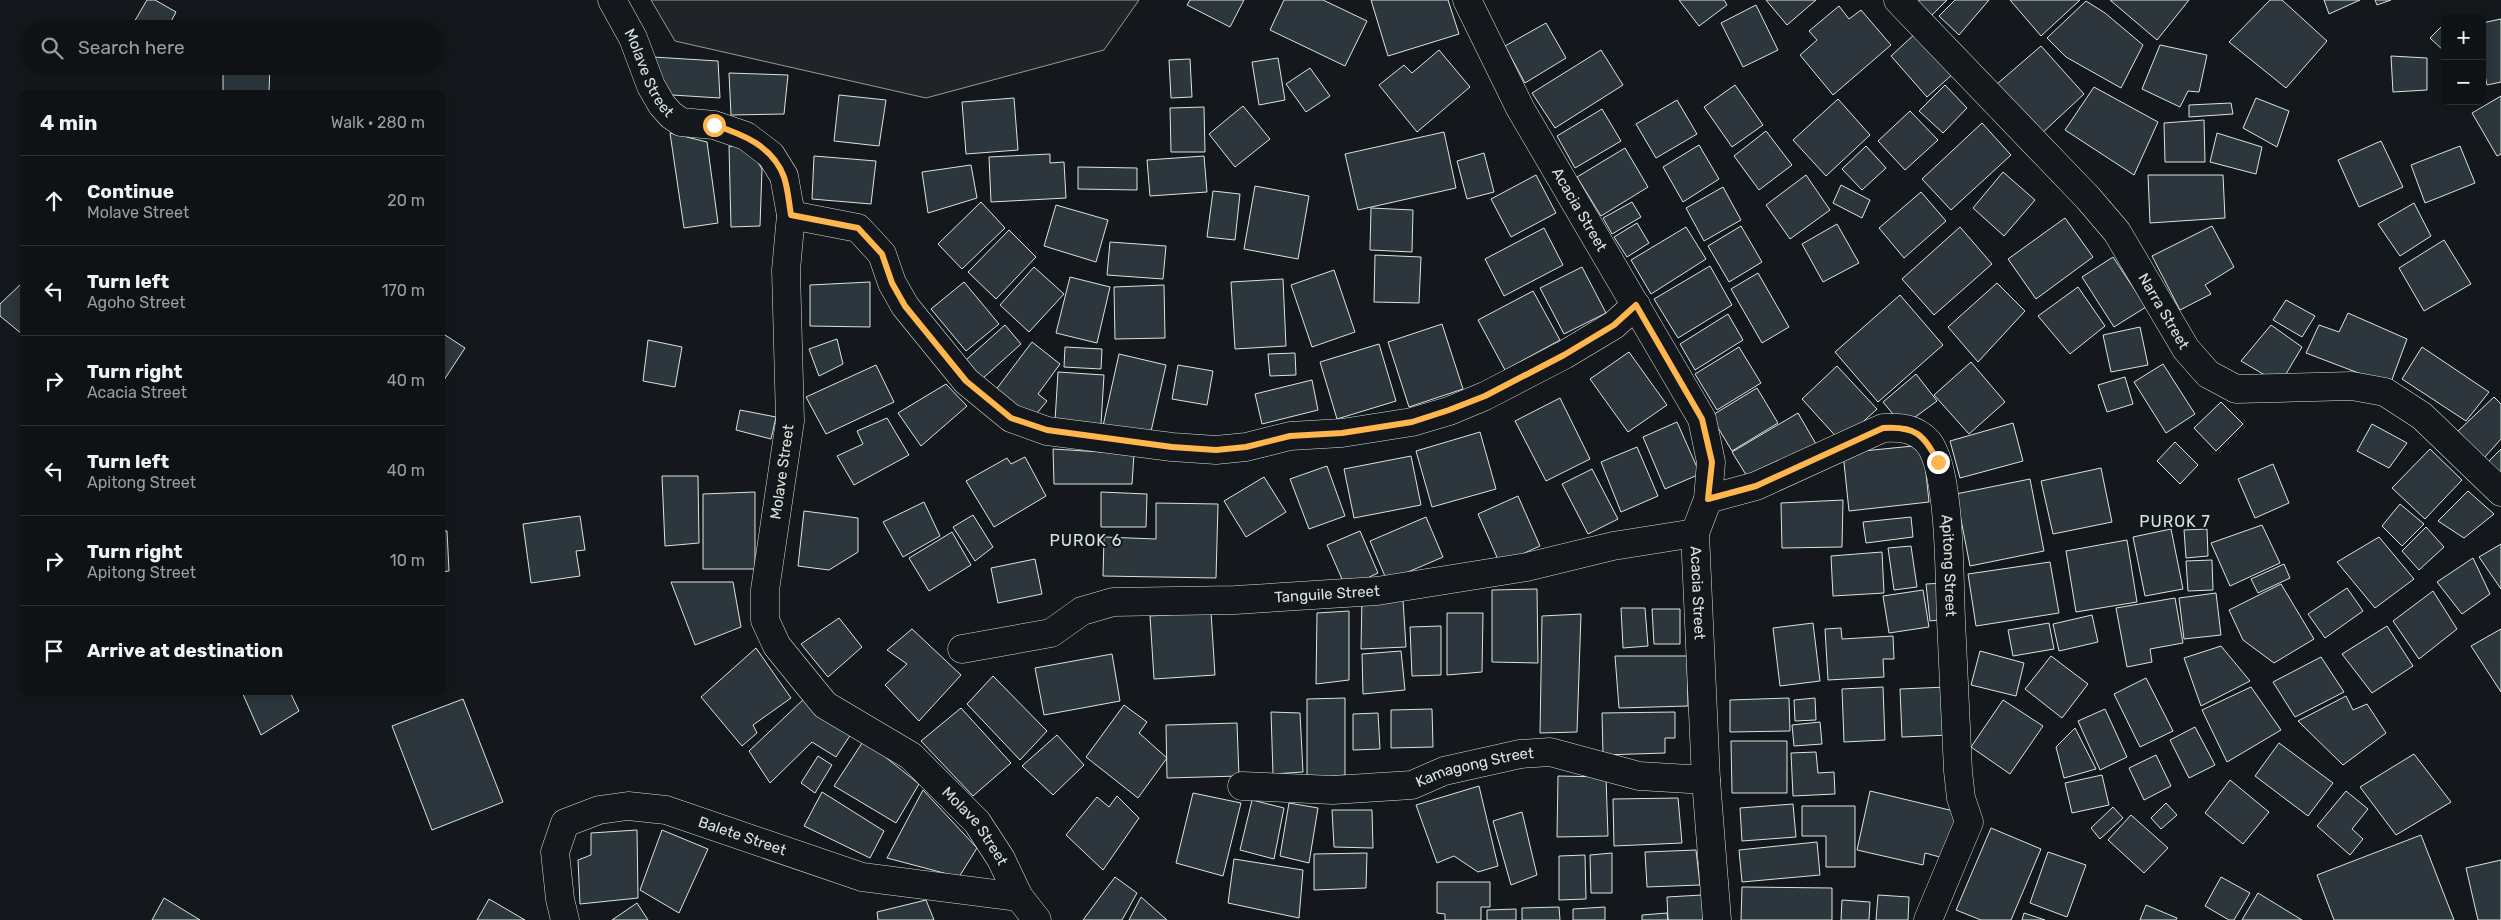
<!DOCTYPE html>
<html lang="en">
<head>
<meta charset="utf-8">
<style>
  body { margin:0; font-family:Rubik,sans-serif; background:#1d2022; color:#f1f3f6 }
  .controls { position:absolute; right:15px; top:15px; display:grid; overflow:hidden; border-radius:8px; box-shadow:0 2px 12px #0003 }
  .controls button { width:45px; height:45px; display:grid; place-items:center; padding:0; border:0; border-bottom:1px solid #2f3234; background:#0f1215; color:#f1f3f6; font:25px sans-serif }
  .stop { position:absolute; width:15px; height:15px; margin:-11px; border:4px solid #ffb74d; border-radius:50%; background:#fff }
  .stop.end { background:#ffb74d; border-color:#fff; box-shadow:0 1px 5px #0008 }
  .list { margin:0; padding:0; list-style:none }
  h2 { display:flex; justify-content:space-between; align-items:center; height:65px; margin:0; padding:0 20px; font-size:21px }
  h2 small { font-size:16px; font-weight:400; color:#9b9ea0 }
  .list li { display:grid; grid-template-columns:32px 1fr auto; gap:15px; align-items:center; box-sizing:border-box; height:90px; padding:0 20px; border-top:1px solid #2f3234 }
  .list b { display:block; font-size:19px; white-space:nowrap }
  .list p { margin:0; font-size:16px; white-space:nowrap; color:#9b9ea0 }
  .list em { font-size:16px; font-style:normal; color:#9b9ea0 }
  .icon { flex:none; width:28px; height:28px; fill:none; stroke:currentColor; stroke-width:2; stroke-linecap:round; stroke-linejoin:round }
  .map { position:relative; flex:none; width:2501px; height:920px; overflow:hidden }
  .search { position:absolute; background:#0f1215; box-shadow:0 2px 12px #0003; left:20px; top:20px; width:425px; height:55px; display:flex; align-items:center; gap:12px; box-sizing:border-box; padding:0 18px; border-radius:28px; color:#9b9ea0; font-size:19px }
  .panel { position:absolute; background:#0f1215; box-shadow:0 2px 12px #0003; left:20px; top:90px; width:425px; height:605px; border-radius:8px }
  .map>svg:first-child { display:block }
  .green { fill:#202428; stroke:#939e99 }
  .building { fill:#2c363c; stroke:#d8e6dc }
  .lines { fill:none; stroke-linecap:round; stroke-linejoin:round }
  .minor-casing { stroke:#d8e6dc; stroke-width:29 }
  .minor { stroke:#14181c; stroke-width:28 }
  .route { stroke:#ffb74d; stroke-width:6 }
  .labels { text-anchor:middle; stroke-width:4; stroke-linejoin:round; paint-order:stroke }
  .street-label { font-size:15px; fill:#d8e6dc; stroke:#14181c }
  .neighbourhood-label { font-size:16px; letter-spacing:1px; fill:#d8e6dc; stroke:#14181c }
</style>
</head>
<body>
<div class="map">
<svg width="2501" height="920" viewBox="0 0 2501 920">
  <rect width="100%" height="100%" fill="#14181c"/>
  <path class="green" d="M651 0H1139L1104 50 926 98 675 41Z"/>
  <path class="building" d="M147 0H155L176 12 167 29H130Z
    M1190 0H1244L1230 27 1187 5Z
    M1284 0H1323L1367 21 1345 66 1270 30Z
    M1371 0H1448L1459 34 1388 56Z
    M1679 0H1724L1727 5 1699 26Z
    M1766 0H1816L1787 25Z
    M1917 0H1947L1932 15Z
    M1955 0H1989L1959 35 1939 16Z
    M2010 0H2080L2041 36Z
    M2110 0H2189L2157 40Z
    M2270 0H2282L2327 41 2286 88 2229 42Z
    M2324 0H2360L2329 14Z
    M2375 0H2391L2377 5Z
    M2086 1 2105 13 2143 45 2121 88 2066 57 2047 38Z
    M1756 5 1778 50 1743 67 1721 23Z
    M1839 6 1849 19 1861 10 1891 45 1833 95 1800 55 1817 40 1809 31Z
    M2501 19V82L2487 85 2482 60V23Z
    M1546 23 1566 58 1525 83 1505 46Z
    M2445 23V52L2430 38Z
    M1917 32 1954 73 1927 97 1891 56Z
    M2160 45 2207 55 2199 92 2188 91 2180 107 2142 89Z
    M2041 46 2084 94 2040 135 1997 84Z
    M1439 50 1470 87 1417 132 1379 85 1404 65 1412 73Z
    M1601 50 1623 85 1555 128 1532 93Z
    M2391 56 2427 58V90L2393 92Z
    M653 57 718 61 720 98 672 95 655 76Z
    M1278 58 1285 100 1259 105 1252 62Z
    M1190 59 1192 97 1171 98 1169 60Z
    M223 66H270L269 92H223Z
    M1310 68 1330 96 1306 112 1286 84Z
    M729 73 788 75 784 114 731 115Z
    M1735 85 1763 125 1732 147 1704 107Z
    M1945 85 1967 108 1943 133 1919 111Z
    M2094 87 2158 122 2134 175 2065 130Z
    M839 95 886 100 879 146 834 141Z
    M2501 96V154L2497 156 2472 113Z
    M1014 98 1018 150 966 154 962 102Z
    M2256 98 2289 111 2277 147 2243 128Z
    M1838 99 1870 135 1826 176 1793 140Z
    M1677 100 1697 134 1656 158 1636 124Z
    M2231 103 2233 114 2189 117V105Z
    M1243 106 1270 139 1235 167 1209 134Z
    M1204 107 1205 152H1171L1170 108Z
    M1602 109 1621 141 1575 168 1557 136Z
    M1910 111 1938 140 1905 170 1878 141Z
    M2204 120 2205 162H2165L2164 123Z
    M1982 123 2011 155 1951 210 1922 179Z
    M1766 131 1792 165 1759 190 1734 156Z
    M1444 132 1456 188 1358 210 1345 154Z
    M670 133 707 142 718 223 684 228Z
    M2217 133 2262 147 2256 174 2210 162Z
    M2381 141 2403 187 2359 207 2338 160Z
    M1699 145 1719 179 1683 202 1663 167Z
    M729 146 749 148 762 169 760 226 731 227Z
    M1866 146 1886 168 1862 190 1842 169Z
    M2460 146 2475 183 2425 203 2411 165Z
    M1625 148 1648 187 1601 216 1577 177Z
    M1484 153 1494 192 1467 199 1457 161Z
    M1050 154V163L1064 162 1066 198 991 202 989 157Z
    M814 156 876 161 871 204 812 199Z
    M1204 156 1207 192 1150 196 1147 160Z
    M971 165 977 198 928 213 922 172Z
    M1078 167 1137 168V190L1078 189Z
    M2003 172 2035 200 2004 236 1973 208Z
    M1536 175 1556 213 1511 237 1491 199Z
    M1806 175 1830 210 1790 239 1766 205Z
    M2148 175H2223L2225 218 2150 223Z
    M1841 185 1870 200 1862 218 1833 203Z
    M1255 186 1309 196 1298 259 1244 249Z
    M1723 187 1741 220 1704 241 1686 208Z
    M1213 191 1240 194 1235 240 1207 237Z
    M1921 192 1946 221 1904 258 1879 228Z
    M981 202 1005 228 962 269 938 244Z
    M1632 202 1641 217 1612 234 1603 218Z
    M2414 203 2431 236 2400 256 2378 224Z
    M1056 205 1108 220 1096 262 1044 246Z
    M1371 208 1413 210 1412 252 1370 250Z
    M2065 218 2093 257 2036 299 2008 259Z
    M1637 223 1649 243 1627 257 1614 237Z
    M1837 224 1859 263 1823 282 1802 244Z
    M1741 226 1762 262 1729 282 1708 246Z
    M2212 226 2234 267 2205 285 2211 294 2180 310 2152 256Z
    M1686 227 1706 259 1651 294 1631 260Z
    M1960 227 1992 264 1934 315 1902 279Z
    M1544 228 1563 265 1504 296 1485 259Z
    M1009 230 1036 257 996 299 968 272Z
    M2444 240 2471 284 2424 311 2399 268Z
    M1110 242 1166 246 1163 279 1107 275Z
    M1375 255 1421 257 1419 303 1374 302Z
    M2113 257 2146 307 2114 327 2082 277Z
    M1710 266 1732 305 1678 338 1654 299Z
    M1034 267 1064 294 1029 332 1000 305Z
    M1582 267 1606 313 1564 334 1540 288Z
    M1334 270 1355 332 1312 347 1291 285Z
    M1758 273 1789 327 1762 343 1731 289Z
    M1070 277 1110 287 1097 343 1056 333Z
    M1283 279 1286 346 1235 349 1231 282Z
    M870 282V327L810 326V285Z
    M964 282 999 324 966 351 931 309Z
    M22 283V334L0 316V304Z
    M1997 283 2025 311 1978 362 1948 327Z
    M1164 285 1165 338 1115 339 1114 287Z
    M2078 287 2105 326 2070 354 2038 316Z
    M1533 291 1560 340 1505 370 1478 320Z
    M1900 295 1943 345 1878 402 1835 352Z
    M2286 300 2315 316 2302 337 2273 320Z
    M2348 313 2407 339 2390 385 2306 353 2319 325 2339 332Z
    M1728 314 1743 340 1695 370 1680 344Z
    M1442 324 1463 389 1409 407 1388 342Z
    M1005 325 1021 344 982 379 966 360Z
    M2271 325 2302 347 2280 384 2241 361Z
    M2140 327 2148 365 2111 372 2103 335Z
    M442 333 465 348 442 383Z
    M837 339 843 364 819 376 809 349Z
    M648 340 682 347 675 387 643 381Z
    M1032 342 1060 364 1038 394 1047 401 1032 419 995 391Z
    M1379 344 1396 401 1337 419 1320 362Z
    M1065 347 1102 349 1101 369 1064 367Z
    M1739 347 1761 383 1717 410 1695 374Z
    M2422 347 2489 392 2466 421 2402 379Z
    M1629 352 1667 405 1628 432 1590 379Z
    M1295 353 1296 375 1270 376 1268 354Z
    M1119 354 1166 365 1150 436 1103 426Z
    M1971 362 2005 402 1969 434 1934 395Z
    M2163 364 2195 414 2166 433 2134 382Z
    M876 365 894 402 826 434 806 397Z
    M1178 365 1213 371 1207 405 1172 399Z
    M1837 366 1877 409 1841 442 1802 399Z
    M1058 372 1104 375 1101 424 1055 421Z
    M1916 374 1937 401 1903 426 1883 402Z
    M2125 377 2133 404 2107 412 2098 385Z
    M1312 380 1318 410 1262 424 1255 394Z
    M946 384 967 406 921 446 898 413Z
    M1757 388 1778 423 1732 451 1711 416Z
    M2494 397 2501 404V439L2484 458 2457 432Z
    M1560 398 1590 459 1546 481 1515 421Z
    M2221 402 2243 424 2216 451 2194 428Z
    M740 410 776 417 771 439 736 430Z
    M1798 413 1820 451 1753 486 1732 452Z
    M887 418 909 455 854 485 837 456 863 444 857 431Z
    M1677 422 1700 474 1665 489 1643 437Z
    M2013 423 2023 461 1960 478 1950 441Z
    M2372 424 2407 443 2389 468 2357 451Z
    M1480 432 1496 489 1432 507 1416 451Z
    M2175 442 2198 465 2180 484 2157 461Z
    M1923 445 1929 502 1849 511 1843 453Z
    M1637 447 1658 496 1621 512 1601 462Z
    M1053 449 1134 454 1132 484H1054Z
    M2430 449 2462 480 2425 519 2392 488Z
    M2501 449V479L2486 464Z
    M1411 456 1421 505 1354 518 1344 469Z
    M1025 457 1046 496 994 527 966 481 1007 458 1011 464Z
    M2273 464 2289 503 2255 518 2238 479Z
    M1327 466 1345 516 1309 529 1290 479Z
    M2101 468 2112 522 2053 534 2041 481Z
    M1592 469 1618 519 1588 534 1562 484Z
    M662 476H698L699 543 665 546Z
    M1264 477 1286 512 1246 537 1224 501Z
    M2030 479 2044 551 1970 566 1956 494Z
    M2468 491 2494 514 2464 538 2438 521Z
    M755 492V569H703V494Z
    M1101 492 1147 494 1146 527H1101Z
    M1518 496 1540 546 1500 564 1478 514Z
    M1843 500 1842 547 1782 548 1781 503Z
    M924 502 940 536 903 557 883 522Z
    M1156 503 1218 504 1216 578 1103 576 1104 537 1156 539Z
    M2400 504 2424 524 2402 546 2382 526Z
    M804 511 858 518V552L829 570 798 566Z
    M973 515 993 547 975 561 953 527Z
    M580 516 585 550 576 551 580 576 531 583 523 524Z
    M1426 517 1443 557 1387 581 1370 541Z
    M1911 517 1913 537 1866 543 1863 522Z
    M2262 525 2280 563 2230 586 2211 543Z
    M2426 527 2444 547 2419 570 2402 551Z
    M2171 529 2183 589 2145 596 2133 537Z
    M2207 529 2208 556 2186 558 2184 530Z
    M442 531H447L449 571 442 572Z
    M1360 531 1378 573 1346 588 1327 545Z
    M952 532 971 565 929 591 909 558Z
    M2379 537 2414 579 2375 608 2337 562Z
    M2127 540 2137 602 2076 612 2066 551Z
    M2501 544V589L2479 557Z
    M1911 546 1917 587 1894 590 1888 548Z
    M1882 552 1884 593 1833 596 1831 556Z
    M2473 558 2490 594 2462 614 2437 582Z
    M1035 559 1042 594 998 603 991 568Z
    M2212 560 2213 590 2188 591 2186 561Z
    M2050 562 2059 613 1976 626 1968 574Z
    M2284 564 2290 578 2258 593 2251 579Z
    M671 582H733L741 627 695 645Z
    M1945 583 1949 619 1930 621 1926 584Z
    M2281 584 2314 639 2274 663 2243 640 2229 610Z
    M2347 588 2363 611 2325 638 2308 614Z
    M1537 589 1538 663 1492 662V590Z
    M1923 590 1929 627 1889 633 1883 596Z
    M2433 591 2457 629 2419 659 2393 621Z
    M2216 593 2221 635 2184 639 2179 598Z
    M2175 598 2183 643 2150 649 2152 662 2127 667 2116 608Z
    M1362 599 1403 600 1406 647 1361 649Z
    M1621 608H1645L1648 646 1623 648Z
    M1652 609H1680V644H1654Z
    M1349 611V680L1316 684 1317 613Z
    M1211 612 1215 675 1154 679 1150 616Z
    M1447 613H1483L1482 672 1447 675Z
    M1581 614 1577 732 1540 733 1542 616Z
    M2092 615 2098 642 2059 651 2053 624Z
    M839 618 862 647 828 677 801 644Z
    M1813 623 1820 681 1780 686 1773 628Z
    M2049 623 2054 649 2013 656 2008 630Z
    M1441 626V675L1412 676 1410 627Z
    M2387 626 2413 666 2372 693 2342 654Z
    M1841 628 1842 639 1893 636 1894 659H1883L1884 677 1828 680 1825 629Z
    M912 629 961 675 919 721 885 685 907 664 887 650Z
    M2501 629V692L2471 646Z
    M2221 646 2250 681 2201 706 2184 658Z
    M756 648 791 698 753 725 757 733 742 746 701 697Z
    M1401 651 1405 690 1363 694 1362 654Z
    M1980 651 2024 663 2016 696 1971 685Z
    M1112 654 1120 701 1044 715 1035 668Z
    M1615 656H1687L1688 706 1619 708Z
    M2051 656 2088 684 2062 718 2025 689Z
    M2321 657 2344 692 2295 717 2273 682Z
    M993 676 1047 731 1020 760 967 704Z
    M2146 678 2173 731 2140 747 2114 694Z
    M1883 687 1885 740 1844 742 1842 689Z
    M1947 687 1950 735 1902 737 1900 689Z
    M2251 687 2281 730 2227 762 2202 710Z
    M242 692H290L299 711 261 735Z
    M2346 696 2353 710 2367 704 2386 733 2343 765 2298 721Z
    M805 698 853 731 836 757 812 742 770 783 749 751Z
    M1345 698V775L1307 779V699Z
    M1789 698 1790 731 1730 732V700Z
    M1815 698 1816 720 1795 721 1794 700Z
    M463 699 503 802 432 830 392 726Z
    M2003 700 2043 726 2010 774 1971 747Z
    M1124 705 1147 722 1139 733 1167 758 1138 798 1086 757Z
    M961 708 1011 763 973 796 921 741Z
    M1432 709 1433 747 1391 748V710Z
    M2105 709 2127 757 2100 770 2078 721Z
    M1271 712 1300 713 1303 772 1273 774Z
    M1675 712V738H1665V753L1603 755 1602 713Z
    M1378 713 1380 749 1353 750V714Z
    M1820 722 1822 744 1794 746 1792 725Z
    M1237 723 1239 776 1167 778 1166 725Z
    M2195 727 2215 765 2189 778 2170 740Z
    M2075 728 2096 769 2064 778 2056 747Z
    M1057 735 1084 765 1053 795 1022 766Z
    M864 740 919 784 896 823 834 786Z
    M1731 741H1787V793H1732Z
    M2279 743 2333 783 2308 816 2255 776Z
    M1816 752 1818 773 1834 772 1835 794 1793 796 1791 753Z
    M2414 754 2451 802 2396 835 2360 787Z
    M2156 755 2171 786 2144 800 2129 768Z
    M818 756 832 765 815 793 801 783Z
    M2102 775 2109 805 2072 813 2065 783Z
    M1558 776 1606 777 1608 836 1557 837Z
    M2230 780 2269 812 2243 844 2205 813Z
    M1479 786 1498 866 1478 872 1454 856 1437 863 1416 805Z
    M923 790 977 848 959 877 887 858Z
    M1870 791 1962 813 1951 860 1925 853 1923 865 1857 850Z
    M2346 791 2368 809 2352 829 2363 839 2350 855 2317 826Z
    M822 792 884 831 870 858 804 826Z
    M1193 793 1241 803 1223 876 1176 863Z
    M1117 796 1139 818 1103 870 1066 835 1097 797 1109 807Z
    M1678 798 1682 843 1614 846 1613 799Z
    M1252 800 1284 808 1274 859 1240 850Z
    M1289 803 1318 808 1309 863 1280 856Z
    M2166 803 2177 815 2161 829 2151 818Z
    M1793 804 1796 837 1742 841 1740 808Z
    M1802 806H1855V867H1826V836H1802Z
    M2113 807 2123 818 2100 839 2091 828Z
    M1332 810H1372L1373 848 1334 847Z
    M1522 812 1537 875 1511 885 1493 821Z
    M2131 815 2168 848 2144 873 2108 840Z
    M1991 828 2041 849 2011 920H1981L1956 910Z
    M637 830 638 898 580 904 578 860 591 855V833Z
    M662 830 708 849 679 913 640 890Z
    M2421 835 2454 920H2334L2317 875Z
    M1817 842 1820 875 1742 882 1739 850Z
    M1696 850 1700 885 1647 887 1645 852Z
    M2048 852 2086 865 2067 917 2030 903Z
    M1367 853 1366 888 1314 890V854Z
    M1612 853V893H1591L1590 855Z
    M1585 855 1586 899 1559 900V856Z
    M1234 859 1303 870 1299 918 1228 903Z
    M2501 860V920H2478L2466 868Z
    M1115 877 1137 893 1122 920H1083Z
    M2221 877 2250 893 2234 920H2229L2205 906Z
    M1437 882H1490V907H1481V920H1445V914L1437 913Z
    M1742 887 1832 888V920H1741Z
    M2258 893 2302 920H2242Z
    M1702 895 1703 920H1668L1667 897Z
    M1878 895 1909 897 1908 920H1876Z
    M1141 897 1167 920H1129Z
    M164 898 200 920H152Z
    M489 899 525 920H477Z
    M926 900 934 920H878L877 912Z
    M1842 900 1870 902 1869 920H1841Z
    M637 903 648 920H612Z
    M2146 905 2177 918 2176 920H2140Z
    M1559 907 1560 920H1522V908Z
    M1605 907V920H1573V909Z
    M1516 909V920H1487V910Z
    M1667 913 1668 920H1642V915Z
    M2024 913 2045 920H2022Z"/>
  <g class="lines">
    <defs>
      <g id="minor">
        <path id="s1" d="M612 0 633 38 651 86 662 105 671 115 681 122 714 125 746 136 771 155 784 176 791 215 786 270 790 421 765 590V620L777 646 825 705 911 756 977 822 1001 859 1019 897 1037 920"/>
        <path id="s2" d="M1467 0 1520 108 1702 419 1711 462 1708 499 1695 533 1706 780 1717 920"/>
        <path id="s3" d="M1898 0 2088 198 2117 232 2186 349 2208 374 2236 389 2352 386 2385 392 2422 416 2501 492"/>
        <path d="M791 215 858 228 882 254 892 283 905 306 966 381 1011 418 1047 431 1172 447 1216 450 1246 447 1290 436 1342 433 1412 422 1449 411 1485 396 1564 355 1614 325 1636 305"/>
        <path id="s4" d="M1708 499 1756 486 1883 428C1901 427 1915 428 1928 442 1951 470 1949 580 1951 619 1953 670 1956 721 1958 771L1961 798 1969 822 1928 920"/>
        <path id="s5" d="M962 649 1051 633 1082 611 1113 602 1235 600 1377 591 1527 567 1613 546 1695 533"/>
        <path id="s6" d="M1242 786 1333 790 1412 785 1444 771 1520 754 1550 752 1639 776 1706 780"/>
        <path id="s7" d="M565 920 560 899 555 852 565 823 599 810 628 806 666 810 862 877 1019 897"/>
      </g>
    </defs>
    <use href="#minor" class="minor-casing"/>
    <use href="#minor" class="minor"/>
  </g>
  <g class="lines">
    <path class="route" d="M714 125C742 134 773 146 784 177 788 189 789 203 791 215L858 228 882 254 892 283 905 306 966 381 1011 418 1047 430 1172 447 1216 450 1246 447 1290 436 1342 433 1412 422 1449 410 1485 396 1564 355 1614 325 1636 305 1702 419 1712 462 1708 499 1756 486 1883 428C1915 426 1924 434 1938 462"/>
  </g>
  <g class="labels">
    <g class="street-label">
      <text dy="5" stroke="none"><textPath href="#s1" startOffset="82">Molave Street</textPath></text>
      <text dy="5" stroke="none"><textPath href="#s2" startOffset="238">Acacia Street</textPath></text>
      <text dy="5" stroke="none"><textPath href="#s3" startOffset="411">Narra Street</textPath></text>
      <text transform="translate(782 472) rotate(-82)" y="5">Molave Street</text>
      <text dy="5" stroke="none"><textPath href="#s4" startOffset="365">Apitong Street</textPath></text>
      <text dy="5" stroke="none"><textPath href="#s5" startOffset="375">Tanguile Street</textPath></text>
      <text dy="5" stroke="none"><textPath href="#s2" startOffset="658">Acacia Street</textPath></text>
      <text dy="5" stroke="none"><textPath href="#s6" startOffset="236">Kamagong Street</textPath></text>
      <text dy="5" stroke="none"><textPath href="#s1" startOffset="1012">Molave Street</textPath></text>
      <text dy="5" stroke="none"><textPath href="#s7" startOffset="284">Balete Street</textPath></text>
    </g>
    <g class="neighbourhood-label">
      <text x="2175" y="527">PUROK 7</text>
      <text x="1086" y="546">PUROK 6</text>
    </g>
  </g>
</svg>
<div class="controls">
<button>+</button>
<button>−</button>
</div>
<div class="stop" style="left:714px;top:125px"></div>
<div class="stop end" style="left:1938px;top:462px"></div>
<div class="search"><svg class="icon" aria-label="search" viewBox="0 0 24 24"><circle cx="10" cy="10" r="6"/><path d="M15 15l6 6"/></svg>Search here</div>
<section class="panel">
<h2>4 min<small>Walk · 280 m</small></h2>
<ul class="list">
<li><svg class="icon" aria-label="ahead" viewBox="0 0 24 24"><path d="M12 20V5M6 11l6-6 6 6"/></svg><div><b>Continue</b><p>Molave Street</p></div><em>20 m</em></li>
<li><svg class="icon" aria-label="left" viewBox="0 0 24 24"><path d="M17 20v-9H6M10 6l-5 5 5 5"/></svg><div><b>Turn left</b><p>Agoho Street</p></div><em>170 m</em></li>
<li><svg class="icon" aria-label="right" viewBox="0 0 24 24"><path d="M7 20v-9h11M14 6l5 5-5 5"/></svg><div><b>Turn right</b><p>Acacia Street</p></div><em>40 m</em></li>
<li><svg class="icon" aria-label="left" viewBox="0 0 24 24"><path d="M17 20v-9H6M10 6l-5 5 5 5"/></svg><div><b>Turn left</b><p>Apitong Street</p></div><em>40 m</em></li>
<li><svg class="icon" aria-label="right" viewBox="0 0 24 24"><path d="M7 20v-9h11M14 6l5 5-5 5"/></svg><div><b>Turn right</b><p>Apitong Street</p></div><em>10 m</em></li>
<li><svg class="icon" aria-label="arrive" viewBox="0 0 24 24"><path d="M6 21V4h12l-3 4 3 4H6"/></svg><div><b>Arrive at destination</b></div></li>
</ul>
</section>
</div>
</body>
</html>
